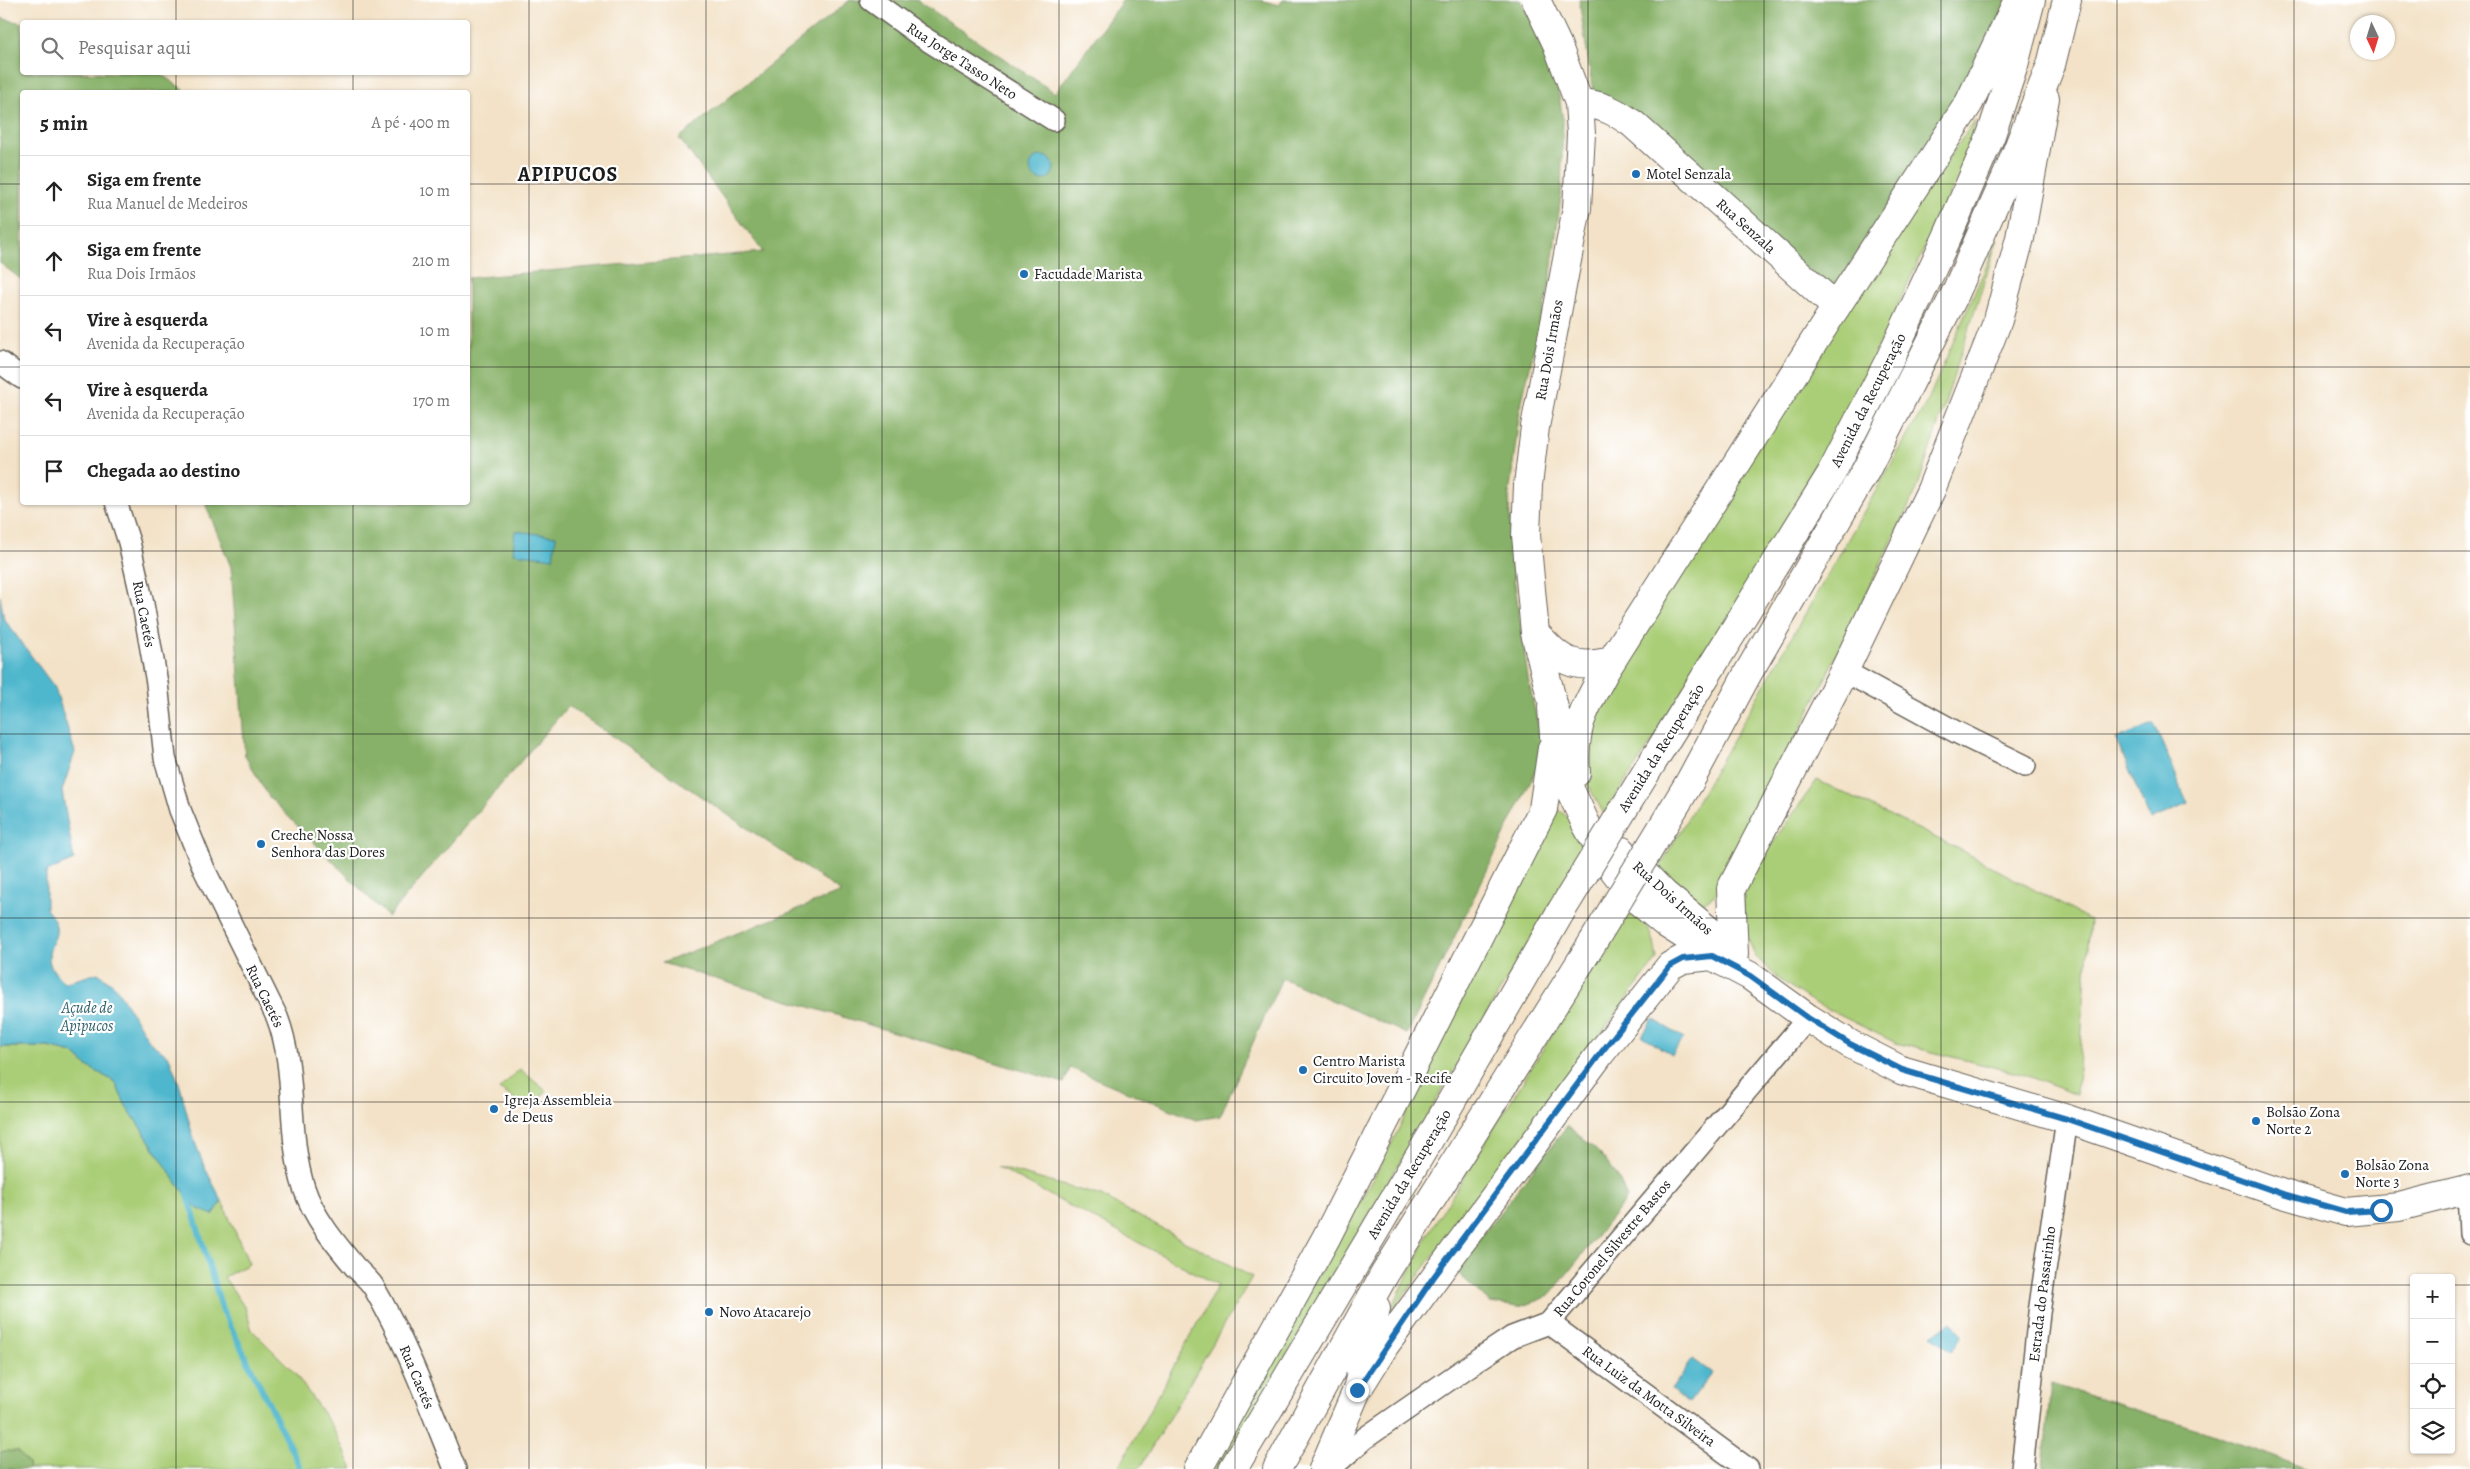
<!DOCTYPE html>
<html lang="pt">
<head>
<meta charset="utf-8">
<style>
  body { margin:0; font-family:Alegreya,serif; background:#f2f2f2; color:#222 }
  .controls { position:absolute; right:15px; bottom:15px; display:grid; overflow:hidden; border-radius:5px; box-shadow:0 1px 4px #0004 }
  .controls button { width:45px; height:45px; display:grid; place-items:center; padding:0; border:0; border-bottom:1px solid #e0e0e0; background:#fff; color:#222; font:25px sans-serif }
  .compass { position:absolute; left:2350px; top:15px; width:45px; height:45px; border-radius:50%; background:#fff; box-shadow:0 1px 4px #0004; rotate:176deg }
  .stop { position:absolute; width:15px; height:15px; margin:-11px; border:4px solid #1f6fb2; border-radius:50%; background:#fff }
  .stop.end { background:#1f6fb2; border-color:#fff; box-shadow:0 1px 5px #0008 }
  .list { margin:0; padding:0; list-style:none }
  h2 { display:flex; justify-content:space-between; align-items:center; height:65px; margin:0; padding:0 20px; font-size:21px }
  h2 small { font-size:16px; font-weight:400; color:#767676 }
  .list li { display:grid; grid-template-columns:32px 1fr auto; gap:15px; align-items:center; box-sizing:border-box; height:70px; padding:0 20px; border-top:1px solid #e0e0e0 }
  .list b { display:block; font-size:19px; white-space:nowrap }
  .list p { margin:0; font-size:16px; white-space:nowrap; color:#767676 }
  .list em { font-size:16px; font-style:normal; color:#767676 }
  .icon { flex:none; width:28px; height:28px; fill:none; stroke:currentColor; stroke-width:2; stroke-linecap:round; stroke-linejoin:round }
  .map { position:relative; flex:none; width:2470px; height:1469px; overflow:hidden }
  .search { position:absolute; background:#fff; box-shadow:0 1px 4px #0004; left:20px; top:20px; width:450px; height:55px; display:flex; align-items:center; gap:12px; box-sizing:border-box; padding:0 18px; border-radius:5px; color:#767676; font-size:19px }
  .panel { position:absolute; background:#fff; box-shadow:0 1px 4px #0004; left:20px; top:90px; width:450px; height:415px; border-radius:5px }
  .map>svg:first-child { display:block }
  .green { fill:#aace77; stroke:#63754a }
  .forest { fill:#87b168; stroke:#526642 }
  .water { fill:#4fb7cd; stroke:#366a74 }
  .lines { fill:none; stroke-linecap:round; stroke-linejoin:round }
  .stream { stroke:#4fb7cd; stroke-width:6 }
  .street-casing { stroke:#676158; stroke-width:24 }
  .secondary-casing { stroke:#676158; stroke-width:30 }
  .highway-casing { stroke:#676158; stroke-width:30 }
  .street { stroke:#fff; stroke-width:21 }
  .secondary { stroke:#fff; stroke-width:28 }
  .highway { stroke:#fff; stroke-width:28 }
  .highway-bridge-casing { stroke:#676158; stroke-width:30; stroke-linecap:butt }
  .highway-bridge { stroke:#fff; stroke-width:28 }
  .route { stroke:#1f6fb2; stroke-width:6 }
  .grid { fill:none; stroke:#1c1c1c; stroke-width:1; stroke-opacity:0.55 }
  .poi-dot { fill:#1f6fb2; stroke:#fff; stroke-width:2 }
  .labels { text-anchor:middle; stroke-width:4.5; stroke-linejoin:round; paint-order:stroke }
  .street-label { font-size:15px; fill:#1c1c1c; stroke:#fff }
  .poi-label { font-size:15px; fill:#1c1c1c; stroke:#fff; text-anchor:start }
  .water-label { font-size:16px; font-style:italic; fill:#33626c; stroke:#fff }
  .district-label { font-size:20px; font-weight:bold; letter-spacing:1px; fill:#1c1c1c; stroke:#fff }
</style>
</head>
<body>
<div class="map">
<svg width="2470" height="1469" viewBox="0 0 2470 1469">
  <rect width="100%" height="100%" fill="#fff"/>
  <filter id="ink" filterUnits="userSpaceOnUse"><feTurbulence type="fractalNoise" baseFrequency=".02" numOctaves="2"/><feDisplacementMap in="SourceGraphic" scale="10" xChannelSelector="R" yChannelSelector="G"/><feConvolveMatrix kernelMatrix="1 2 1 2 8 2 1 2 1" color-interpolation-filters="sRGB"/></filter>
  <filter id="wash" filterUnits="userSpaceOnUse"><feTurbulence type="fractalNoise" baseFrequency=".0096" numOctaves="4" result="noise"/><feDisplacementMap in="SourceGraphic" scale="20" xChannelSelector="R" yChannelSelector="G"/><feGaussianBlur stdDeviation="1.12" result="paint"/><feColorMatrix in="noise" values="0 0 0 0 0 0 0 0 0 0 0 0 0 0 0 0 0 1.4 0 .05"/><feComposite in="paint" operator="in"/></filter>
  <g filter="url(#wash)">
    <rect width="100%" height="100%" fill="#f3e2c7"/>
    <path class="green" d="M1975 120 1969 154 1822 466 1653 740 1604 814 1576 764 1605 690 1827 335Z
      M1998 239 1917 489 1723 889 1699 906 1655 875 1928 400Z
      M1817 780 1963 851 2090 920 2077 1095 2025 1075 1896 1043 1813 1002 1780 980 1756 957 1746 935 1741 887Z
      M1556 808 1591 836 1220 1469H1204L1382 1163Z
      M1627 914C1650 919 1654 938 1657 959L1386 1319 1429 1233Z
      M0 1047H48L73 1053 87 1066 115 1082 125 1104 179 1186 213 1215 222 1201 249 1264 224 1277 245 1308 252 1330 294 1372 332 1426 353 1469H29L28 1464 4 1451 0 1453Z
      M520 1069 546 1091 531 1109 499 1089Z
      M997 1167 1101 1196 1252 1277 1139 1469H1118L1218 1285Z"/>
    <path class="forest" d="M850 0H917L1055 93 1123 0H1260L1279 5 1283 0H1520L1544 41 1556 78 1563 120 1561 195 1550 282 1520 409 1509 496 1512 563 1528 678 1544 754 1407 1034 1282 978 1220 1116 1196 1120 1070 1068 1064 1083 662 963 841 892 568 706 388 917 269 797 245 756 231 567 205 503 468 502V278L763 252 679 138Z
      M1579 0H2009L1964 85 1833 291 1593 91Z
      M0 18 22 23V72L159 73 187 92H22V280L0 263Z
      M1567 1126C1597 1150 1613 1161 1627 1198L1551 1294 1537 1301 1519 1307 1490 1303 1455 1270Z
      M2051 1384 2201 1430 2307 1469H2043Z
      M4 1451H18L28 1464 29 1469H0V1453Z"/>
    <path class="water" d="M1030 168a12 12 0 1 1 24 0a12 12 0 1 1-24 0Z
      M515 531 556 536 553 558 513 553Z
      M0 596 4 619 55 688 75 752 62 791 74 860 46 872V909C70 936 44 940 50 964 52 970 60 978 64 983L98 973 115 986 150 1042 169 1057 180 1086 193 1137 204 1166 222 1201 213 1215 198 1209 179 1186 125 1104 115 1082 87 1066 73 1053 48 1047H0Z
      M2154 723 2188 804 2150 820 2116 739Z
      M1653 1019 1684 1038 1672 1055 1642 1036Z
      M1951 1322 1963 1334 1951 1352 1932 1335Z
      M1693 1359 1712 1373 1689 1403 1671 1390Z"/>
    <g class="lines">
      <path class="stream" d="M187 1192 222 1309 301 1469"/>
    </g>
  </g>
  <g filter="url(#ink)">
    <g class="lines">
      <defs>
        <path id="street" d="M871 0 921 36 1054 120
          M0 362 22 378
          M116 502 129 542 143 604 157 683 165 758 180 810 204 869 277 1017C298 1071 286 1132 304 1188 314 1218 335 1243 355 1267 361 1273 369 1280 373 1286 407 1344 430 1407 455 1469
          M1844 671 1956 732 2025 766
          M2468 1189 2470 1234
          M1549 1323 1748 1469
          M1330 1469 1365 1438 1479 1359 1512 1337 1549 1323 1808 1018
          M2022 1469 2039 1313 2067 1119"/>
        <path id="secondary" d="M1536 0 1557 44 1579 103 1581 134 1577 208 1535 427 1528 485 1526 535 1535 633 1558 724
          M1535 633C1561 660 1572 671 1611 661
          M1552 707 1554 736 1566 781 1586 824 1607 861 1635 898 1665 923 1698 944 1712 956 1750 976 1808 1018 1850 1044 1901 1070 2067 1119 2283 1194 2346 1212 2399 1207 2470 1189
          M1576 773C1573 725 1583 712 1605 671L1836 307 1633 124C1615 111 1601 104 1579 103
          M1622 851 1664 894 1718 938
          M1734 954 1731 889 1844 671 1931 490 1998 320 2020 238 2045 98
          M1198 1469 1326 1238 1543 809 1552 748
          M1323 1469 1357 1390 1385 1345 1600 1054 1670 966 1683 959 1712 956"/>
        <path id="highway" d="M1836 307 1969 103 2018 0
          M1655 758 1831 474 1890 359 1948 235 1991 135 2014 65 2031 0
          M1689 783 1748 673 1866 470 1955 294 2011 166 2051 65 2067 0
          M1357 1390 1376 1308
          M1233 1469 1429 1140 1560 913
          M1277 1469 1384 1275 1593 942"/>
      </defs>
      <use href="#street" class="street-casing"/>
      <use href="#secondary" class="secondary-casing"/>
      <use href="#highway" class="highway-casing"/>
      <use href="#street" class="street"/>
      <use href="#secondary" class="secondary"/>
      <use href="#highway" class="highway"/>
      <defs>
        <path id="highway-bridge" d="M1560 913 1655 758
          M1593 942 1689 783"/>
      </defs>
      <use href="#highway-bridge" class="highway-bridge-casing"/>
      <use href="#highway-bridge" class="highway-bridge"/>
    </g>
  </g>
  <g class="lines" filter="url(#ink)">
    <path class="route" d="M1357 1390 1433 1278 1600 1054 1670 966 1683 959 1712 956 1750 976 1808 1018 1850 1044 1902 1070 2067 1119 2283 1194 2346 1212 2381 1210"/>
  </g>
  <path class="grid" d="M176 0V22M353 0V22M529 0V1469M706 0V1469M882 0V1469M1059 0V1469M1235 0V1469M1411 0V1469M1588 0V1469M1764 0V1469M1941 0V1469M2117 0V1469M2294 0V1469M176 72V92M353 72V92M0 184H22M468 184H2470M0 367H22M468 367H2470M176 502V1469M353 502V1469M0 551H2470M0 734H2470M0 918H2470M0 1102H2470M0 1285H2414M2451 1285H2470"/>
  <g class="poi-dot">
    <circle cx="1636" cy="174" r="5"/>
    <circle cx="1024" cy="274" r="5"/>
    <circle cx="261" cy="844" r="5"/>
    <circle cx="1303" cy="1070" r="5"/>
    <circle cx="494" cy="1109" r="5"/>
    <circle cx="2256" cy="1121" r="5"/>
    <circle cx="2345" cy="1174" r="5"/>
    <circle cx="709" cy="1312" r="5"/>
  </g>
  <g class="labels">
    <g class="street-label">
      <text transform="translate(962 61) rotate(33)" y="5">Rua Jorge Tasso Neto</text>
      <text transform="translate(1746 226) rotate(42)" y="5">Rua Senzala</text>
      <text transform="translate(1549 350) rotate(-80)" y="5">Rua Dois Irmãos</text>
      <text transform="translate(1868 400) rotate(-63)" y="5">Avenida da Recuperação</text>
      <text transform="translate(144 614) rotate(79)" y="5">Rua Caetés</text>
      <text transform="translate(1661 748) rotate(-58)" y="5">Avenida da Recuperação</text>
      <text transform="translate(1673 898) rotate(42)" y="5">Rua Dois Irmãos</text>
      <text transform="translate(265 996) rotate(64)" y="5">Rua Caetés</text>
      <text transform="translate(1409 1174) rotate(-59)" y="5">Avenida da Recuperação</text>
      <text transform="translate(1612 1248) rotate(-50)" y="5">Rua Coronel Silvestre Bastos</text>
      <text transform="translate(2042 1294) rotate(-83)" y="5">Estrada do Passarinho</text>
      <text transform="translate(417 1377) rotate(67)" y="5">Rua Caetés</text>
      <text transform="translate(1649 1396) rotate(36)" y="5">Rua Luiz da Motta Silveira</text>
    </g>
    <g class="poi-label">
      <text x="1646" y="179">Motel Senzala</text>
      <text x="1034" y="279">Facudade Marista</text>
      <text x="271" y="840">Creche Nossa<tspan x="271" dy="17">Senhora das Dores</tspan></text>
      <text x="1313" y="1066">Centro Marista<tspan x="1313" dy="17">Circuito Jovem - Recife</tspan></text>
      <text x="504" y="1105">Igreja Assembleia<tspan x="504" dy="17">de Deus</tspan></text>
      <text x="2266" y="1117">Bolsão Zona<tspan x="2266" dy="17">Norte 2</tspan></text>
      <text x="2355" y="1170">Bolsão Zona<tspan x="2355" dy="17">Norte 3</tspan></text>
      <text x="719" y="1317">Novo Atacarejo</text>
    </g>
    <g class="water-label">
      <text x="87" y="1013">Açude de<tspan x="87" dy="18">Apipucos</tspan></text>
    </g>
    <g class="district-label">
      <text x="568" y="181">APIPUCOS</text>
    </g>
  </g>
</svg>
<div class="controls">
<button>+</button>
<button>−</button>
<button><svg class="icon" aria-label="locate" viewBox="0 0 24 24"><circle cx="12" cy="12" r="6"/><path d="M12 2v4M12 18v4M2 12h4M18 12h4"/></svg></button>
<button><svg class="icon" aria-label="layers" viewBox="0 0 24 24"><path d="M12 4l9 5-9 5-9-5zM3 14l9 5 9-5"/></svg></button>
</div>
<svg class="compass" viewBox="-18 -18 36 36"><path d="M0-13l5 13h-10z" fill="#e53935"/><path d="M0 13l5-13h-10z" fill="#767676"/></svg>
<div class="stop" style="left:2381px;top:1210px"></div>
<div class="stop end" style="left:1357px;top:1390px"></div>
<div class="search"><svg class="icon" aria-label="search" viewBox="0 0 24 24"><circle cx="10" cy="10" r="6"/><path d="M15 15l6 6"/></svg>Pesquisar aqui</div>
<section class="panel">
<h2>5 min<small>A pé · 400 m</small></h2>
<ul class="list">
<li><svg class="icon" aria-label="ahead" viewBox="0 0 24 24"><path d="M12 20V5M6 11l6-6 6 6"/></svg><div><b>Siga em frente</b><p>Rua Manuel de Medeiros</p></div><em>10 m</em></li>
<li><svg class="icon" aria-label="ahead" viewBox="0 0 24 24"><path d="M12 20V5M6 11l6-6 6 6"/></svg><div><b>Siga em frente</b><p>Rua Dois Irmãos</p></div><em>210 m</em></li>
<li><svg class="icon" aria-label="left" viewBox="0 0 24 24"><path d="M17 20v-9H6M10 6l-5 5 5 5"/></svg><div><b>Vire à esquerda</b><p>Avenida da Recuperação</p></div><em>10 m</em></li>
<li><svg class="icon" aria-label="left" viewBox="0 0 24 24"><path d="M17 20v-9H6M10 6l-5 5 5 5"/></svg><div><b>Vire à esquerda</b><p>Avenida da Recuperação</p></div><em>170 m</em></li>
<li><svg class="icon" aria-label="arrive" viewBox="0 0 24 24"><path d="M6 21V4h12l-3 4 3 4H6"/></svg><div><b>Chegada ao destino</b></div></li>
</ul>
</section>
</div>
</body>
</html>
